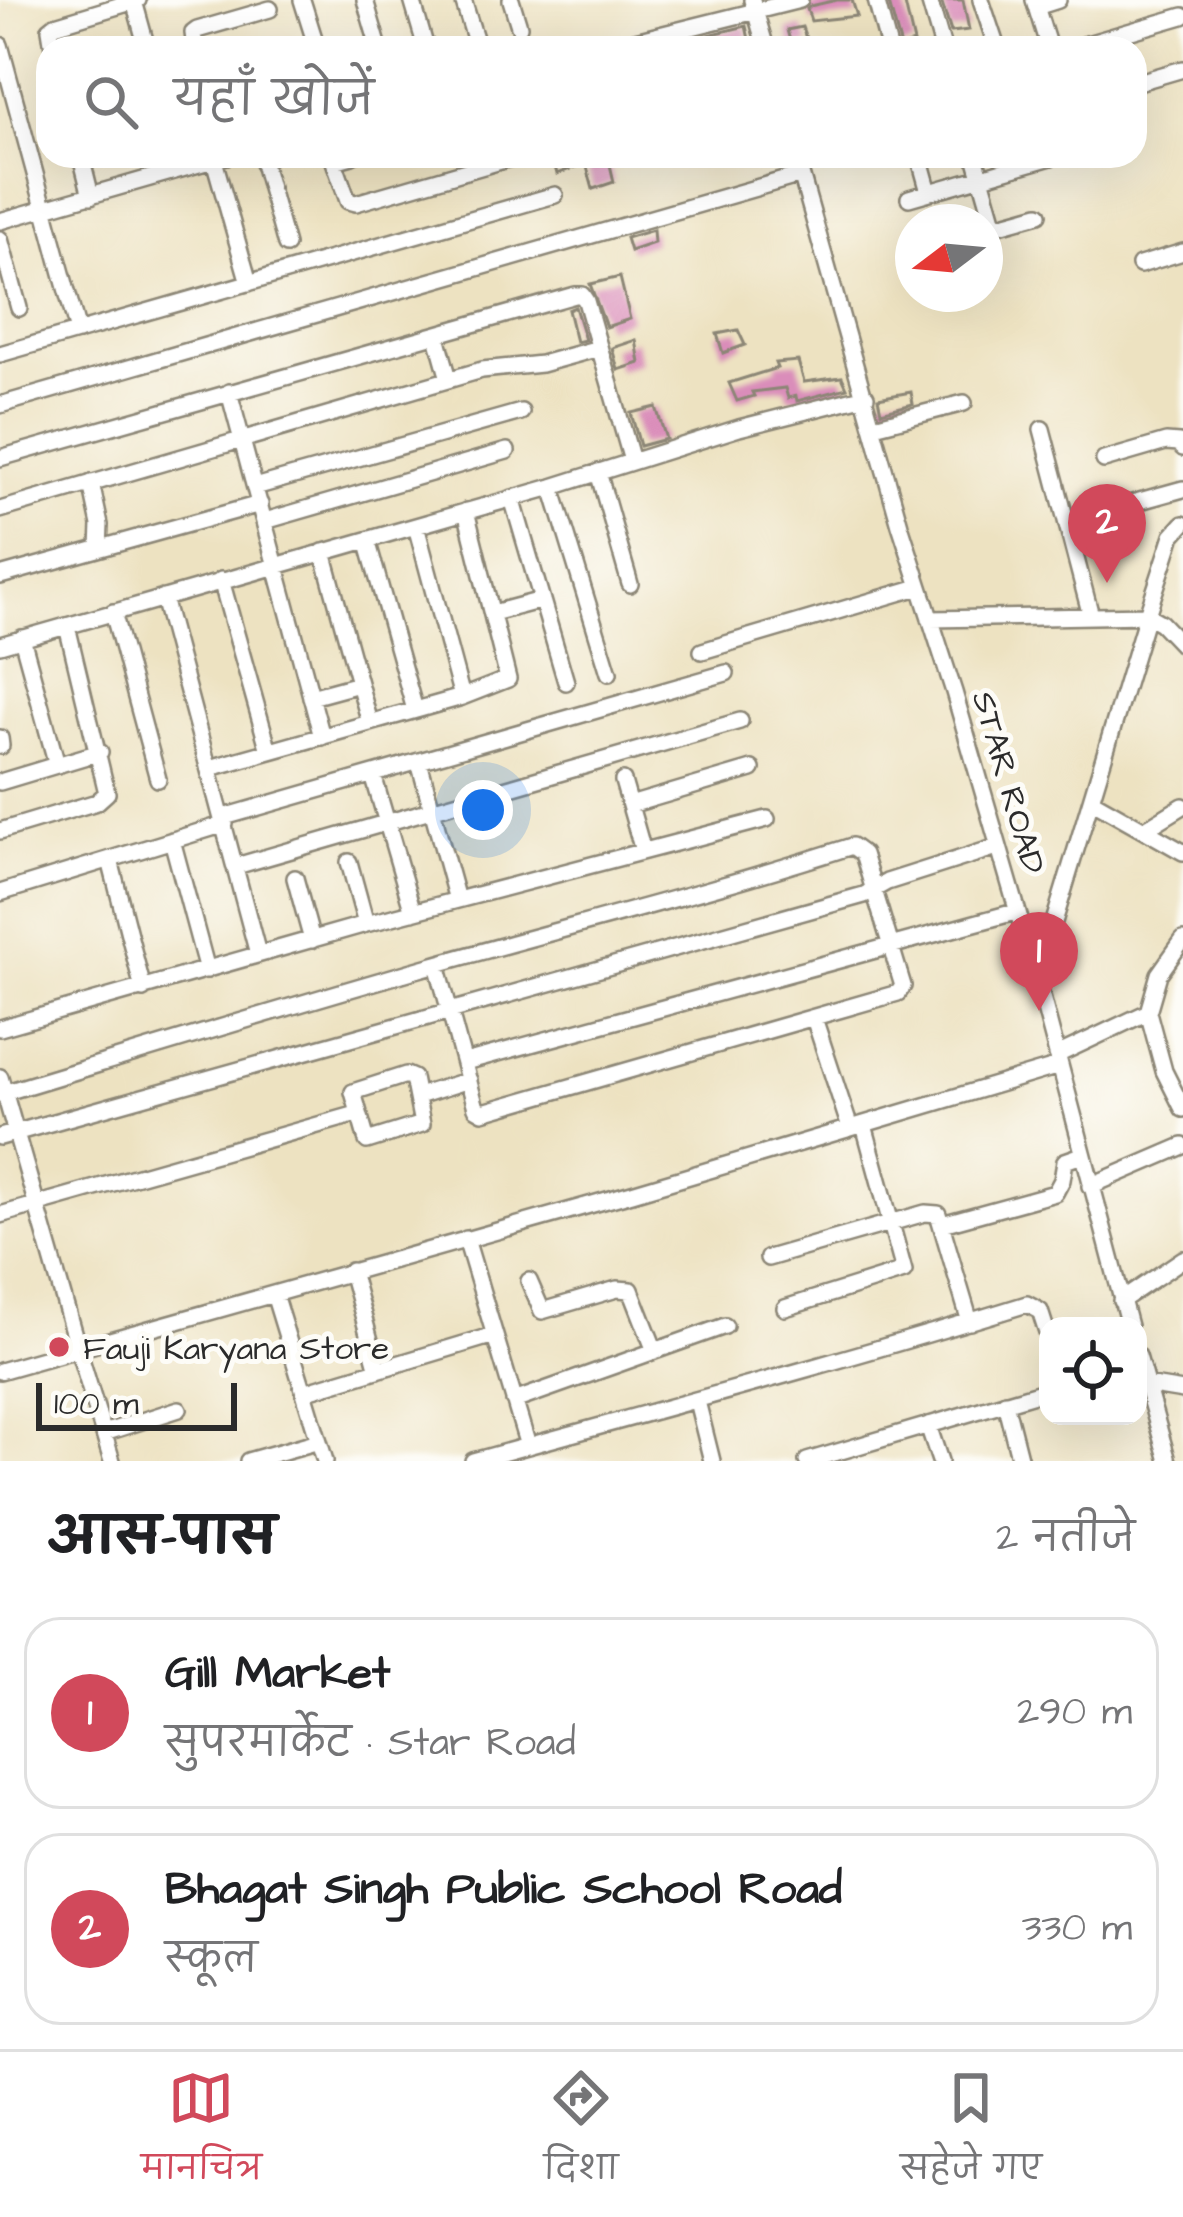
<!DOCTYPE html>
<html lang="hi">
<head>
<meta charset="utf-8">
<style>
  body { margin:0; font-family:"Architects Daughter","Playpen Sans Deva",sans-serif; background:#f2f2f2; color:#202124 }
  .controls { position:absolute; right:36px; bottom:36px; display:grid; overflow:hidden; border-radius:24px; box-shadow:0 12px 48px #0002 }
  .controls button { width:108px; height:108px; display:grid; place-items:center; padding:0; border:0; border-bottom:3px solid #e0e0e0; background:#fff; color:#202124; font:60px sans-serif }
  .compass { position:absolute; left:895px; top:204px; width:108px; height:108px; border-radius:50%; background:#fff; box-shadow:0 12px 48px #0002; rotate:254deg }
  .scale { position:absolute; left:36px; bottom:30px; width:201px; box-sizing:border-box; padding-left:12px; border:6px solid #2b2b2b; border-top:0; font-size:33px; line-height:42px; white-space:nowrap; color:#2b2b2b; -webkit-text-stroke:9px #fdfcf7; paint-order:stroke }
  .you { position:absolute; left:483px; top:810px; width:42px; height:42px; margin:-30px; border:9px solid #fff; border-radius:50%; background:#1a73e8; box-shadow:0 0 0 18px #1a73e833 }
  .badge { display:grid; place-items:center; width:78px; height:78px; border-radius:50%; background:#d1495b; color:#fff; font-size:39px; font-weight:700 }
  .pin { position:absolute; translate:-50% -99px; filter:drop-shadow(0 3px 6px #0008) }
  .pin::after { content:''; position:absolute; top:63px; width:42px; height:36px; background:inherit; clip-path:polygon(0 0,100% 0,50% 100%) }
  .list { margin:0; padding:0; list-style:none }
  h2 { display:flex; justify-content:space-between; align-items:center; height:156px; margin:0; padding:0 48px; font-size:51px }
  h2 small { font-size:39px; font-weight:400; color:#757577 }
  .list li { display:grid; grid-template-columns:78px 1fr auto; gap:36px; align-items:center; box-sizing:border-box; height:192px; margin:0 24px 24px; padding:0 24px; border:3px solid #e0e0e0; border-radius:36px }
  .list b { display:block; font-size:45px; white-space:nowrap }
  .list p { margin:0; font-size:39px; white-space:nowrap; color:#757577 }
  .list em { font-size:39px; font-style:normal; color:#757577 }
  .icon { flex:none; width:66px; height:66px; fill:none; stroke:currentColor; stroke-width:2; stroke-linecap:round; stroke-linejoin:round }
  .map { position:relative; flex:none; width:1183px; height:1461px; overflow:hidden }
  .search { position:absolute; background:#fff; box-shadow:0 12px 48px #0002; left:36px; right:36px; top:36px; height:132px; display:flex; align-items:center; gap:30px; box-sizing:border-box; padding:0 42px; border-radius:36px; color:#757577; font-size:45px }
  .sheet { height:588px; background:#fff }
  nav { display:flex; justify-content:space-around; align-items:center; box-sizing:border-box; height:168px; border-top:3px solid #e0e0e0; background:#fff; font-size:33px; color:#757577 }
  nav a { display:grid; justify-items:center; gap:6px }
  nav .on { color:#d1495b }
  .map>svg:first-child { display:block }
  .building { fill:#da8dba }
  .lines { fill:none; stroke-linecap:round; stroke-linejoin:round }
  .minor-casing { stroke:#8c8676; stroke-width:20 }
  .minor { stroke:#fff; stroke-width:15 }
  .poi-dot { fill:#d1495b; stroke:#fdfcf7; stroke-width:4.5 }
  .labels { text-anchor:middle; stroke-width:10; stroke-linejoin:round; paint-order:stroke }
  .street-label { font-size:33px; fill:#2b2b2b; stroke:#fdfcf7 }
  .poi-label { font-size:33px; fill:#2b2b2b; stroke:#fdfcf7; text-anchor:start }
</style>
</head>
<body>
<div class="map">
<svg width="1183" height="1461" viewBox="0 0 1183 1461">
  <rect width="100%" height="100%" fill="#fdfcf7"/>
  <filter id="ink" filterUnits="userSpaceOnUse"><feTurbulence type="fractalNoise" baseFrequency=".00833" numOctaves="2"/><feDisplacementMap in="SourceGraphic" scale="24" xChannelSelector="R" yChannelSelector="G"/><feConvolveMatrix kernelMatrix="1 2 1 2 8 2 1 2 1" color-interpolation-filters="sRGB"/></filter>
  <filter id="wash" filterUnits="userSpaceOnUse"><feTurbulence type="fractalNoise" baseFrequency=".004" numOctaves="4" result="noise"/><feDisplacementMap in="SourceGraphic" scale="48" xChannelSelector="R" yChannelSelector="G"/><feGaussianBlur stdDeviation="2.7" result="paint"/><feColorMatrix in="noise" values="0 0 0 0 0 0 0 0 0 0 0 0 0 0 0 0 0 1.4 0 .05"/><feComposite in="paint" operator="in"/></filter>
  <g filter="url(#wash)">
    <rect width="100%" height="100%" fill="#ede2c1"/>
    <g id="blocks">
      <path class="building" d="M837 0H852L857 16 811 21 807 9 810 6Z
        M888 0H904L914 43 901 47Z
        M941 0H963L969 30 951 32Z
        M746 26 751 48H703L700 37Z
        M802 27 808 44 792 48 787 30Z
        M552 156H608L614 182 593 189 586 163 557 174Z
        M653 230 654 243 630 251 626 238Z
        M620 277 630 319 606 327 590 284Z
        M575 307 585 340 576 342 568 310Z
        M738 330 745 345 723 353 717 334Z
        M636 340 640 363 618 370 612 348Z
        M798 361 804 382 842 377 847 388 797 401 796 396 788 398 785 388 752 392 754 396 737 401 729 383 777 368 775 363Z
        M911 392 913 404 881 412 878 398Z
        M656 407 666 439 640 446 631 413Z"/>
    </g>
  </g>
  <g filter="url(#ink)">
    <use href="#blocks" fill-opacity="0" stroke="#8c8676" stroke-width="3"/>
    <g class="lines">
      <defs>
        <path id="minor" d="M302 0 317 48
          M365 0 379 48
          M412 0 426 48
          M463 0 478 48
          M511 0 519 26
          M752 0 766 48
          M876 0 889 48
          M929 0 943 48
          M981 0 997 48
          M1034 0 1049 48
          M134 1 147 48
          M1036 7 1058 0
          M0 45 78 332
          M53 48 50 29 55 25 138 0
          M195 48 193 33 197 30 270 9
          M607 48 800 0
          M1073 48 1183 16
          M1135 83 1183 69
          M81 156 91 196
          M261 156 286 245
          M332 156 348 201 356 203 518 156
          M796 156 900 525 954 692 1037 978 1129 1326
          M919 156 929 192
          M975 156 995 226
          M214 160 249 283
          M334 161 352 156
          M909 198 1055 156
          M0 221 227 156
          M985 229 1039 214
          M0 239 19 308
          M1140 265 1183 252
          M437 336 449 379
          M0 354 555 195
          M229 392 322 737
          M0 405 801 175
          M874 426 964 403
          M1042 429 1091 616
          M0 458 575 295H582L586 301 632 461
          M1104 460 1166 442 1179 443 1183 448
          M598 472 630 584
          M91 483 100 525 99 548
          M255 487 521 412
          M552 487 609 673
          M512 498 566 682
          M1118 507 1183 489
          M0 510 482 370 541 364 599 348
          M265 521 507 451
          M416 526 462 697
          M367 540 415 710
          M323 552 370 723
          M0 576 260 504
          M221 580 269 751
          M163 598 258 954
          M113 612 158 779
          M493 613 542 600
          M930 619 1147 615 1161 623 1183 646
          M22 638 57 765
          M0 645 552 487 739 428 866 396
          M702 651 919 587
          M311 697 359 684
          M0 738 1 746
          M419 762 457 900
          M210 768 462 697 508 679 466 511
          M373 775 413 912
          M623 781 643 851
          M0 782 100 752
          M1091 800 1183 852
          M630 805 752 769
          M224 817 726 673
          M1144 830 1183 806
          M0 831 97 802 107 793 67 626
          M172 840 207 970
          M110 860 143 989
          M349 862 366 924
          M236 866 740 721
          M295 878 312 940
          M0 893 225 824
          M1037 978 1147 615 1173 535 1183 524
          M1148 1012 1159 974 1183 940
          M814 1018 850 1128
          M0 1028 366 924 767 819
          M1057 1055 1148 1012 1164 1071 1183 1109
          M465 1062 1015 912
          M406 1075 413 1078 422 1124 367 1141 353 1092Z
          M0 1077 78 1349 632 1193 1059 1066
          M0 1094C143 1051 286 1007 430 966 571 926 713 891 852 846L863 854 903 986 898 993 483 1112 476 1108 437 964
          M418 1096 469 1080
          M0 1137 864 895 887 882 997 847
          M1090 1186 1183 1146
          M0 1215 357 1114
          M942 1224 1055 1193 1062 1180 1065 1161 1082 1155
          M466 1239 528 1446
          M768 1258 925 1213 938 1214 970 1322
          M351 1271 378 1370
          M529 1281 542 1311 617 1289 631 1290 655 1351
          M274 1294 325 1461
          M1121 1301 1183 1259
          M785 1308 904 1271 864 1125
          M1138 1356 1168 1461
          M0 1371 78 1349 112 1461
          M1146 1385 1183 1391
          M304 1392 494 1335
          M514 1401 725 1326
          M697 1401 712 1461
          M1005 1402 1020 1461
          M928 1425 940 1461
          M104 1433 179 1409
          M248 1461 319 1441
          M473 1461C658 1410 843 1361 1027 1304L1040 1311 1048 1336
          M807 1461 1048 1390"/>
      </defs>
      <use href="#minor" class="minor-casing"/>
      <use href="#minor" class="minor"/>
    </g>
  </g>
  <circle class="poi-dot" cx="59" cy="1347" r="12"/>
  <g class="labels">
    <g class="street-label">
      <text transform="translate(1010 782) rotate(74)" y="12">STAR ROAD</text>
    </g>
    <g class="poi-label">
      <text x="83" y="1359">Fauji Karyana Store</text>
    </g>
  </g>
</svg>
<div class="controls">
<button><svg class="icon" aria-label="locate" viewBox="0 0 24 24"><circle cx="12" cy="12" r="6"/><path d="M12 2v4M12 18v4M2 12h4M18 12h4"/></svg></button>
</div>
<svg class="compass" viewBox="-18 -18 36 36"><path d="M0-13l5 13h-10z" fill="#e53935"/><path d="M0 13l5-13h-10z" fill="#757577"/></svg>
<div class="scale">100 m</div>
<div class="you"></div>
<div class="pin badge" style="left:1039px;top:1011px">1</div>
<div class="pin badge" style="left:1107px;top:583px">2</div>
<div class="search"><svg class="icon" aria-label="search" viewBox="0 0 24 24"><circle cx="10" cy="10" r="6"/><path d="M15 15l6 6"/></svg>यहाँ खोजें</div>
</div>
<section class="sheet">
<h2>आस-पास<small>2 नतीजे</small></h2>
<ul class="list">
<li><span class="badge">1</span><div><b>Gill Market</b><p>सुपरमार्केट · Star Road</p></div><em>290 m</em></li>
<li><span class="badge">2</span><div><b>Bhagat Singh Public School Road</b><p>स्कूल</p></div><em>330 m</em></li>
</ul>
</section>
<nav>
<a class="on"><svg class="icon" aria-label="map" viewBox="0 0 24 24"><path d="M3 6l6-2 6 2 6-2v14l-6 2-6-2-6 2zM9 4v14M15 6v14"/></svg>मानचित्र</a>
<a><svg class="icon" aria-label="directions" viewBox="0 0 24 24"><path d="M12 3l9 9-9 9-9-9zM9 14v-3h6M13 9l2 2-2 2"/></svg>दिशा</a>
<a><svg class="icon" aria-label="saved" viewBox="0 0 24 24"><path d="M7 4h10v16l-5-4-5 4z"/></svg>सहेजे गए</a>
</nav>
</body>
</html>
